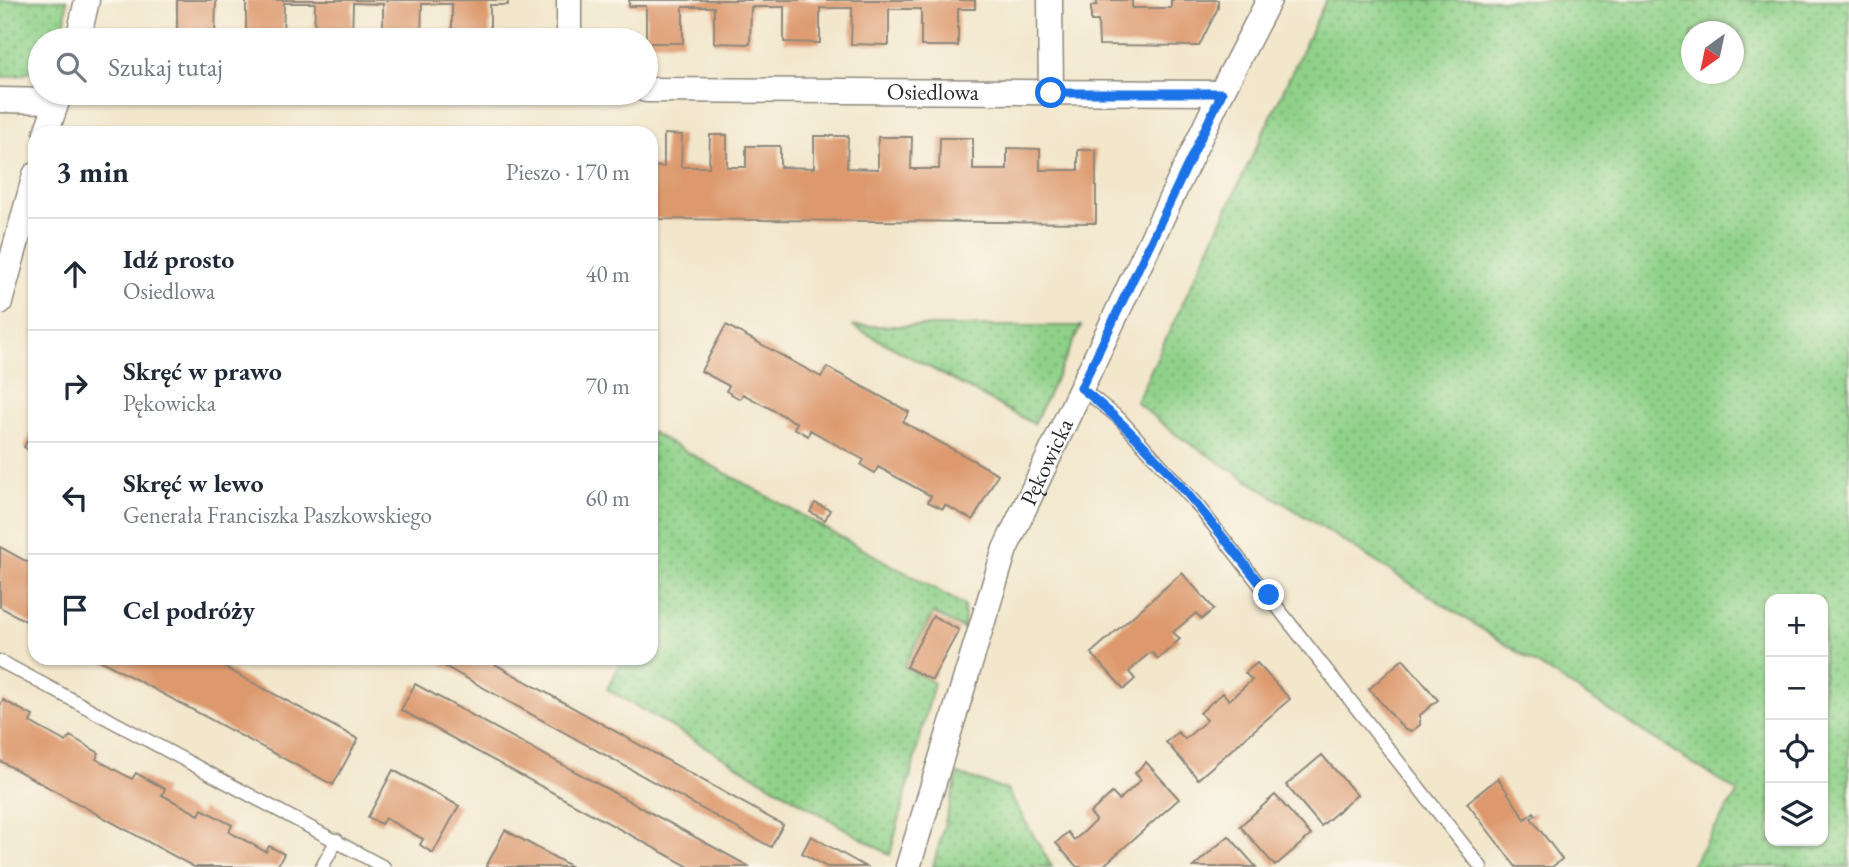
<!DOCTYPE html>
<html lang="pl">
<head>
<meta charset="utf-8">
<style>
  body { margin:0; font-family:"EB Garamond",serif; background:#f2f2f3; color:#1f2937 }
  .controls { position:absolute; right:21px; bottom:21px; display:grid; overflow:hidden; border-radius:14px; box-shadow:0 2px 5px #0004 }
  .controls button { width:63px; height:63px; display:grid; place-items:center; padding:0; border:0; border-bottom:2px solid #e0e1e3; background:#fff; color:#1f2937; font:35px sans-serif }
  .compass { position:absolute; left:1681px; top:21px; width:63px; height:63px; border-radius:50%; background:#fff; box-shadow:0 2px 5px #0004; rotate:213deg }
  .stop { position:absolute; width:21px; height:21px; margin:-16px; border:5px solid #1a73e8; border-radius:50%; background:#fff }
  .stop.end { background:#1a73e8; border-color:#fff; box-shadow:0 2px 7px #0008 }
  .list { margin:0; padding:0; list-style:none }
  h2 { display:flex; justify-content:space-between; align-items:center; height:91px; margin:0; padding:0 28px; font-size:30px }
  h2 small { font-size:23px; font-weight:400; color:#747a83 }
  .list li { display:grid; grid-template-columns:46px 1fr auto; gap:21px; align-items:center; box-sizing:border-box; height:112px; padding:0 28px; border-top:2px solid #e0e1e3 }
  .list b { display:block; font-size:26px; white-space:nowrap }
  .list p { margin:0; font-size:23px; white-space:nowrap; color:#747a83 }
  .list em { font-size:23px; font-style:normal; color:#747a83 }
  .icon { flex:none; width:38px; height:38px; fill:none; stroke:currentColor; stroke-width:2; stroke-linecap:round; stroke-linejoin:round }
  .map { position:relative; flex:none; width:1849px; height:867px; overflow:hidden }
  .search { position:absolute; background:#fff; box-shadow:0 2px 5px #0004; left:28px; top:28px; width:630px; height:77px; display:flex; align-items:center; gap:18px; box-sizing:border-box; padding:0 24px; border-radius:38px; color:#747a83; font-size:26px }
  .panel { position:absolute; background:#fff; box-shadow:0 2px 5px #0004; left:28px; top:126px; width:630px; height:539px; border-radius:21px }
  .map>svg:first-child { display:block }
  .grass { fill:url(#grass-dots); stroke:#5d7e5a; stroke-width:2; fill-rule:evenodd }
  .building { fill:#dd996d }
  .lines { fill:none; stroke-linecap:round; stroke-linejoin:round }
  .lane-casing { stroke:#8e887b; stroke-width:15 }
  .street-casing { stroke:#8e887b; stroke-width:27 }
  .lane { stroke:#fff; stroke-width:12 }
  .street { stroke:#fff; stroke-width:24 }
  .route { stroke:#1a73e8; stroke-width:9 }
  .labels { text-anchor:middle; stroke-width:5; stroke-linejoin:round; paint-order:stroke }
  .street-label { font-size:23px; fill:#2b2b2b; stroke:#fbf7ec }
</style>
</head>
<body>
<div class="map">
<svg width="1849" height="867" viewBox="0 0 1849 867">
  <defs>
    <pattern id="grass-dots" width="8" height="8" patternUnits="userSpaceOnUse" patternTransform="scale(1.75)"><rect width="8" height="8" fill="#8fd189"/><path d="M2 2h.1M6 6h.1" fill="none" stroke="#75aa70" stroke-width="1.8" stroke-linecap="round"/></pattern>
  </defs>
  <rect width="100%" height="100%" fill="#fbf7ec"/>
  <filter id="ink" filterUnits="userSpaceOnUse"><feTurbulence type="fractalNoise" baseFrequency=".0143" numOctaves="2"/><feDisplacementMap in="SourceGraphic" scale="14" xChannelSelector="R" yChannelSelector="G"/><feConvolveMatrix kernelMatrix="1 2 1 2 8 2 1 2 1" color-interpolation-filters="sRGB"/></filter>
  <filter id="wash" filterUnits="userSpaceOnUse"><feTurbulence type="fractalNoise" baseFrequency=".00686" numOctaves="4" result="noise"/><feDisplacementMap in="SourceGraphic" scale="28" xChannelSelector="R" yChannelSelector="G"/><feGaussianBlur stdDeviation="1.57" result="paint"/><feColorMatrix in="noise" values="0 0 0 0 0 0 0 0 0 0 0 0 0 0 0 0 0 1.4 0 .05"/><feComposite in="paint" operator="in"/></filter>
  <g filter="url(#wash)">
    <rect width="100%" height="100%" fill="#f2e6cb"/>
    <path class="grass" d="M0 0H67L64 32 57 31 54 40H40V67L22 75 0 78Z
      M1326 0H1849V867H1690L1738 792 1175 434 1136 402ZM1692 32H1734V74H1692ZM1770 599H1823V841H1770Z
      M853 326H1081L1034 424Z
      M651 432 964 605 965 630 933 613 904 666 934 683 890 855 607 689 623 658H651Z
      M958 774 1007 790 1052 867H933Z"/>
    <g id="blocks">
      <path class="building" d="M177 0H216L215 37H177Z
        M246 0H508V5H490V40H452V4H422L421 40H383V4L353 3 352 39H314L315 3H284L283 39 246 38Z
        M629 0H975V9H958V46H921V9H889V45L851 44 852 8H820V43L784 42V7H751L750 44 714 43V7H683V43H646V6H629Z
        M1097 0H1132V8H1171V0H1218V8L1199 46 1099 45 1098 21H1091V6L1097 5Z
        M664 134 682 135 681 167H709L710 135H727V167H746V146H780V167L814 168V136H848L847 168 878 169V137H912L911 169H939L940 138H973V170H1007V148L1040 149V170H1078V150H1096V223L651 219V166L664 167Z
        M726 325 821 377 827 367 909 412 903 422 998 474 973 520 945 505 943 509 928 502 931 496 878 467 875 473 861 465 864 460 810 430 808 436 794 428 797 423 743 394 740 399 726 391 729 386 701 371Z
        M35 427V454L24 447Z
        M815 503 830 510 825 520 810 512Z
        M0 547 35 566V626L0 607Z
        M1182 573 1214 609 1202 619 1196 613 1173 632 1180 639 1158 659 1151 652 1140 661 1129 672 1135 679 1124 689 1091 653Z
        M933 616 959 630 932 680 906 667Z
        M96 658H207L358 739 333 785Z
        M430 658H484L783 825 771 847Z
        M1403 659 1438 700 1420 715V725L1412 731 1405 730 1369 689Z
        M1257 663 1290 699 1198 779 1166 742 1178 732 1185 739 1207 720 1200 713 1212 702 1223 693 1229 700 1252 680 1245 673Z
        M415 684 750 867H689L401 710Z
        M3 700 33 716 30 722 66 742 70 736 99 753 96 759 132 779 136 773 165 789 162 795 199 815 202 809 232 825 229 832 248 842 266 852 269 846 284 854 277 867H194L0 761V705Z
        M1322 755 1357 795 1321 826 1286 785Z
        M1146 762 1179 799 1102 867H1077L1056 843 1068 832 1074 840 1085 831 1096 820 1090 813 1112 793 1119 800 1129 791 1141 780 1135 773Z
        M393 770 459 806 433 853 420 845 423 839 385 818 381 824 368 817Z
        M1498 778 1525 819 1534 812 1536 815 1531 818 1562 859 1552 867H1516L1467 803Z
        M1275 795 1311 835 1275 866 1240 826Z
        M505 830 572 867H486Z
        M811 836 866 867H827L802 853Z
        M1229 836 1256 867H1193L1211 851Z"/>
    </g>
  </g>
  <g filter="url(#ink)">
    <use href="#blocks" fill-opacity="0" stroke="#8e887b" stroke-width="2"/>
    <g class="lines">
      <defs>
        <path id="lane" d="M1081 388 1120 419 1198 506 1481 867
          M0 661 384 867
          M322 867 337 840"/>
        <g id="street">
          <path d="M1050 0 1051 93"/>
          <path d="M78 40 87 0"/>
          <path d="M569 40V0"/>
          <path id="s1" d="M646 90 1221 93"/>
          <path d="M0 100 57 101"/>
          <path d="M46 133 60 93"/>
          <path d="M0 302 35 175"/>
          <path id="s2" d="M908 867 1005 549 1221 93 1269 0"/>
        </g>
      </defs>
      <use href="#lane" class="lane-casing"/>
      <use href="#street" class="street-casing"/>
      <use href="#lane" class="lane"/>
      <use href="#street" class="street"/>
    </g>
  </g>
  <g class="lines" filter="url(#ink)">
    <path class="route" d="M1051 93H1222L1081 388C1154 446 1211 522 1269 595"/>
  </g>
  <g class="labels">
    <g class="street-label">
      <text dy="8" stroke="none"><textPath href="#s1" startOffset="287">Osiedlowa</textPath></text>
      <text dy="8" stroke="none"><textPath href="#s2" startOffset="429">Pękowicka</textPath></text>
    </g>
  </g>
</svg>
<div class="controls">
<button>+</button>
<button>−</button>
<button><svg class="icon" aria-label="locate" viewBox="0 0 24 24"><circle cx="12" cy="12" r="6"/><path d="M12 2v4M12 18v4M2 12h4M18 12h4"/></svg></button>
<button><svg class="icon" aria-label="layers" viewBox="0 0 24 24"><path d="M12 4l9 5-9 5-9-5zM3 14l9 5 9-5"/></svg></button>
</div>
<svg class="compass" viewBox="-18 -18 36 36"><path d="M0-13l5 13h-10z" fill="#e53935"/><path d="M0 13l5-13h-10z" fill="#747a83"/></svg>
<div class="stop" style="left:1051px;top:93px"></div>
<div class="stop end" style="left:1269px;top:595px"></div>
<div class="search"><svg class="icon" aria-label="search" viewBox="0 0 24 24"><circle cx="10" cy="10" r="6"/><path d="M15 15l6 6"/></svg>Szukaj tutaj</div>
<section class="panel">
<h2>3 min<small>Pieszo · 170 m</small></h2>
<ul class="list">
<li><svg class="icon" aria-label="ahead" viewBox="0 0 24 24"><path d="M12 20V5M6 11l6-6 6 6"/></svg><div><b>Idź prosto</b><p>Osiedlowa</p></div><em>40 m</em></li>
<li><svg class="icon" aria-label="right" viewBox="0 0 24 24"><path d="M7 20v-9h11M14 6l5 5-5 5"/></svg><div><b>Skręć w prawo</b><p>Pękowicka</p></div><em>70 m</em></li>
<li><svg class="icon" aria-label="left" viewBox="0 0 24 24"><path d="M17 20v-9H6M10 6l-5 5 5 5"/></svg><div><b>Skręć w lewo</b><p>Generała Franciszka Paszkowskiego</p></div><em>60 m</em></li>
<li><svg class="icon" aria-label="arrive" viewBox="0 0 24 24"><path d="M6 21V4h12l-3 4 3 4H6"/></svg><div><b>Cel podróży</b></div></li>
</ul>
</section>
</div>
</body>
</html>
